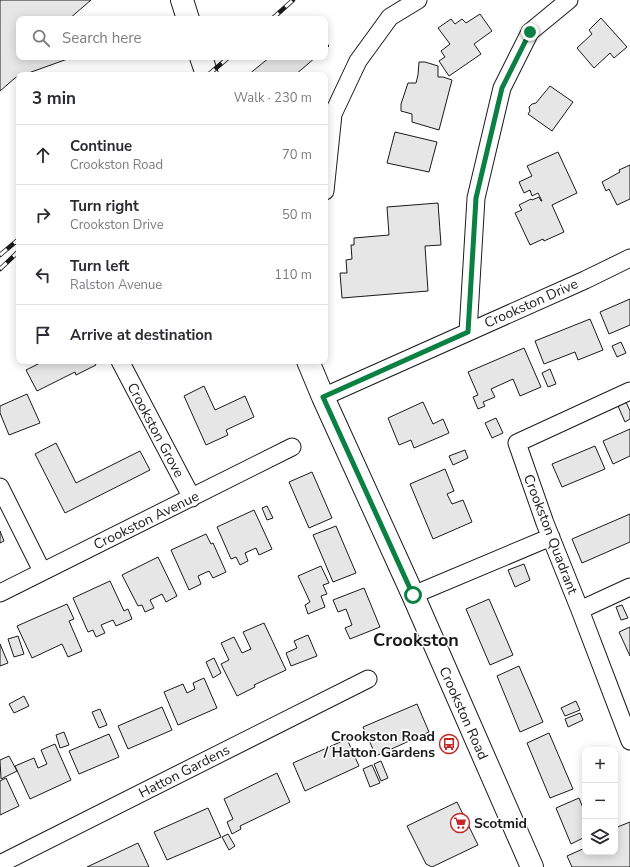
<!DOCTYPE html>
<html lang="en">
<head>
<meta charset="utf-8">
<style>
  body { margin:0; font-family:"Nunito Sans",sans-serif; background:#f7f7f7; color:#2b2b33 }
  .controls { position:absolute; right:12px; bottom:12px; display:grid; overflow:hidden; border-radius:8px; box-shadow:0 2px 10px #0003 }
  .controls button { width:36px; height:36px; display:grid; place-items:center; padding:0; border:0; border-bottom:1px solid #e1e1e2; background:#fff; color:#2b2b33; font:20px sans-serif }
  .stop { position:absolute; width:12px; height:12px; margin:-9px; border:3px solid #0b8043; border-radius:50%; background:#fff }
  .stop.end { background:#0b8043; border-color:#fff; box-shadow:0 1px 4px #0008 }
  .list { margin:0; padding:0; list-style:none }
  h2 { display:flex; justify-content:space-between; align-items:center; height:52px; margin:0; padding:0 16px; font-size:17px }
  h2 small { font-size:13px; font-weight:400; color:#7c7c81 }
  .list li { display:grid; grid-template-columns:26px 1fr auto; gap:12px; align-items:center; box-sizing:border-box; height:60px; padding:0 16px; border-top:1px solid #e1e1e2 }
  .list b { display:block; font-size:15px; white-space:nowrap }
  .list p { margin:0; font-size:13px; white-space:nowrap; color:#7c7c81 }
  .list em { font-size:13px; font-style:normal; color:#7c7c81 }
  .icon { flex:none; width:22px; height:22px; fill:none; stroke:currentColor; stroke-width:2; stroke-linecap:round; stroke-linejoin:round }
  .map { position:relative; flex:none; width:630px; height:867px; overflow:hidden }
  .search { position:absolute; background:#fff; box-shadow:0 2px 10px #0003; left:16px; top:16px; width:312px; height:44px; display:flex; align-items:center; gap:10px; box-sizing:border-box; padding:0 14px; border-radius:8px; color:#7c7c81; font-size:15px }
  .panel { position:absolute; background:#fff; box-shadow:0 2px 10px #0003; left:16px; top:72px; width:312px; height:292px; border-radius:8px }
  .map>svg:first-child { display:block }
  .building { fill:#e6e6e6; stroke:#1a1a1a }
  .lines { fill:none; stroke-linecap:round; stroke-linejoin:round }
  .street-casing { stroke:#1a1a1a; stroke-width:19 }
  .primary-casing { stroke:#1a1a1a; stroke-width:24 }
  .street { stroke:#fff; stroke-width:17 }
  .primary { stroke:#fff; stroke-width:22 }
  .rail-casing { stroke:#1a1a1a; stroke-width:4.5 }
  .rail { stroke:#fff; stroke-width:3; stroke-dasharray:9; stroke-linecap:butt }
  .route { stroke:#0b8043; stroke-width:5 }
  .labels { text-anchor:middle; stroke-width:3; stroke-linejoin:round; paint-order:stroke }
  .street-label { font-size:14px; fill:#1a1a1a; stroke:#fff }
  .poi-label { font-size:14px; font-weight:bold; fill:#1a1a1a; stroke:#fff; text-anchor:end }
  .district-label { font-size:18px; font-weight:bold; fill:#1a1a1a; stroke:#fff }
</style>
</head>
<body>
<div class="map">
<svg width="630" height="867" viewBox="0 0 630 867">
  <rect width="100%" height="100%" fill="#fff"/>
  <path class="building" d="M0 0H91L69 19H19V57H73L23 75H19V76L15 78 0 91Z
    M480 14 492 31 474 44 481 54 449 76 439 61 445 57 441 51 450 44 438 28 451 19 455 24 462 19 466 23Z
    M601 18 627 47 614 58 610 53 594 68 577 48 592 34 589 30Z
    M325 41 329 46 325 50Z
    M270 57H316L295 75H248Z
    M419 62H425L438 66V77H443L452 80 439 130 412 122V114L401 111V104L408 83H416L418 75Z
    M550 86 573 102 552 131 528 114 530 111 529 107 532 104 536 103Z
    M395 132 437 142 429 172 387 163Z
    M558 152 577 193 552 205 564 232 544 241 543 239 530 245 515 213 522 210 519 205 531 199 532 200 539 197 541 201H542L538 193 532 196 530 190 524 193 519 182 532 176 527 166Z
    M630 165V199L617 205 609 189 606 191 602 182 620 172 619 170Z
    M438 203 441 245 425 246 428 291 342 298 340 273H347L346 260 352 259 351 245H354V238L389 235 387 207Z
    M630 299V325L609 334 600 312Z
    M590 319 603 350 578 360 575 352 544 364 535 341Z
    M621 342 626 353 617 357 612 346Z
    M524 348 541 387 520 396 513 379 491 389 495 397 483 402 485 406 478 409 473 397 478 395 468 372Z
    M44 361H94L96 365 76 375 75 372 37 391 26 370Z
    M550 369 556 384 548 387 542 373Z
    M204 386 215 410 245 396 254 417 226 430 228 435 206 445 184 396Z
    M27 394 40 423 9 435 0 413V406Z
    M423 402 433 424 443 419 449 433 414 448 411 440 399 445 388 418Z
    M626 402 630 411V419L625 422 618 406Z
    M496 418 503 433 492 438 485 423Z
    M630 429V456L613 464 603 441Z
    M56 443 76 483 140 451 150 470 65 513 35 454Z
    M595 446 605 469 562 487 552 464Z
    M465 450 468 458 453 465 449 456Z
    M445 469 454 491 447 494 452 504 463 500 472 522 433 539 410 484Z
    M312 472 332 518 309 528 289 482Z
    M267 506 273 518 267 520 262 508Z
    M254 510 272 549 259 555 256 548 245 553 248 561 240 565 236 557 231 559 217 527Z
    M630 514V542L582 563 572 539Z
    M336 526 356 573 333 582 313 535Z
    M0 531 4 541 0 543Z
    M206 534 211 544 213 543 226 572 213 578 209 571 198 576 201 584 189 590 171 550Z
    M158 557 177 596 166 602 162 594 150 600 154 608 145 612 142 605 138 606 122 575Z
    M524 564 530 580 515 587 508 570Z
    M321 566 329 583 323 585 327 594 321 596 325 607 308 614 305 605 310 602 298 576Z
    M110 581 124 611 128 609 132 619 116 626 113 620 101 625 105 633 96 637 93 630 88 632 73 598Z
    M364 588 380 627 350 639 345 628 352 625 346 609 338 612 333 600Z
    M489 599 513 655 490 665 466 609Z
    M67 604 74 619 69 621 82 651 68 657 62 644 32 658 17 626Z
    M622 605 628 618 621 620 616 607Z
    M264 623 286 670 254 685 255 687 237 696 221 664 229 660 221 643 234 637 242 653 251 649 243 632Z
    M630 627V656L619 632Z
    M308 635 317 656 291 666 286 653 297 648 294 641Z
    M18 636 24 654 14 657 8 639Z
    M0 644 8 663 0 666Z
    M214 658 221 673 213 678 206 662Z
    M519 666 543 722 520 732 497 676Z
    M204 678 217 708 178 725 164 692 183 684 187 693 195 689 193 683Z
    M24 696 29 706 14 713 9 704Z
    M576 701 580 710 565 716 561 708Z
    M417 704 429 732 376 756 363 727Z
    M162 707 172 730 128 749 118 726Z
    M100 709 107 725 99 728 92 712Z
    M580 713 583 720 568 727 565 719Z
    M64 732 69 745 60 748 56 735Z
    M549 733 573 789 550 798 527 743Z
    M109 734 119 757 79 774 69 751Z
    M347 739 359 766 305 791 293 763Z
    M55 744 71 780 30 799 15 766 34 758 38 768 47 764 41 750Z
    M9 756 17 771 1 779 0 760Z
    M381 761 388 778 381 781 374 764Z
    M372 765 380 783 370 787 363 769Z
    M277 773 290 802 240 826 241 829 232 834 227 822 233 819 224 799Z
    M6 778 19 806 0 815V781Z
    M579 798 585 813V837L571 844 556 808Z
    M457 802 478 845 432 867 426 864 407 826Z
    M208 808 221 837 167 860 154 832Z
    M630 822V867H572L567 856 585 848V852H615V828Z
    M228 834 235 846 229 850 222 837Z
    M138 843 149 867H87Z"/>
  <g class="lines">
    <defs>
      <path id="street" d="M325 191 333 114 358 61 390 17 418 0
        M468 332 476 198 502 88 530 32 569 0
        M120 361 192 498
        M630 391 517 443 545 523 580 610 630 741
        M323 397 585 280 630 258
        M0 487 42 571
        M0 593 292 447
        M413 595 551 537
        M580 610 630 587
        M0 864 368 679"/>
      <path id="primary" d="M182 0 188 19
        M201 57 207 75
        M308 361 323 397 413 595 532 867"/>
    </defs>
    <use href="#street" class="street-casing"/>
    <use href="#primary" class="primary-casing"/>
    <use href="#street" class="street"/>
    <use href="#primary" class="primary"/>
    <defs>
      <path id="rail" d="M272 19 293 0
        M208 75 229 57
        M0 255 19 239
        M0 269 19 251"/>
    </defs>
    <use href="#rail" class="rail-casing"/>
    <use href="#rail" class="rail"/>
  </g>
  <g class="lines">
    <path class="route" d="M413 595 323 397 468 332 476 198 502 88 530 32"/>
  </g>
  <defs>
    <symbol id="bus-ring" viewBox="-11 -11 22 22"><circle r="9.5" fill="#fff" stroke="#c62828" stroke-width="1.5"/><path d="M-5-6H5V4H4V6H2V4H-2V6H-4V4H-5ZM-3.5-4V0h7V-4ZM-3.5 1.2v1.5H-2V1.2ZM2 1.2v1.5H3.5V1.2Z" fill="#c62828"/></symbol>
    <symbol id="supermarket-ring" viewBox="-11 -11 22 22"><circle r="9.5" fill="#fff" stroke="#c62828" stroke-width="1.5"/><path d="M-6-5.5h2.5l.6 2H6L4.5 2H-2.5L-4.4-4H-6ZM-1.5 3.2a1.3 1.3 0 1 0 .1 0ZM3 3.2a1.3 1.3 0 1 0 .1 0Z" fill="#c62828"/></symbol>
  </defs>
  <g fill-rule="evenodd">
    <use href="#bus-ring" x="438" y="733" width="22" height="22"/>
    <use href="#supermarket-ring" x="449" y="812" width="22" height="22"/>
  </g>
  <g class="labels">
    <g class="street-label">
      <text transform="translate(531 303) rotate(-24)" y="5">Crookston Drive</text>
      <text transform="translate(156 430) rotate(62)" y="5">Crookston Grove</text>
      <text transform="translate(146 520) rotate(-26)" y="5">Crookston Avenue</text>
      <text transform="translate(551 534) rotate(69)" y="5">Crookston Quadrant</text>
      <text transform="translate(464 713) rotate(66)" y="5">Crookston Road</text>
      <text transform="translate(184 771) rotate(-27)" y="5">Hatton Gardens</text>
    </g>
    <g class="poi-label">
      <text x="435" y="741">Crookston Road<tspan x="435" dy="16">/ Hatton Gardens</tspan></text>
      <text x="474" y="828" text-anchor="start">Scotmid</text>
    </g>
    <g class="district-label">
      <text x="416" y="646">Crookston</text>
    </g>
  </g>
</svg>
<div class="controls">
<button>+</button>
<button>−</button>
<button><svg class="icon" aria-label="layers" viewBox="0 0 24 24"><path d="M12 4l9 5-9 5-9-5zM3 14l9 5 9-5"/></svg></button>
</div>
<div class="stop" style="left:413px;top:595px"></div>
<div class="stop end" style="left:530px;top:32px"></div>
<div class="search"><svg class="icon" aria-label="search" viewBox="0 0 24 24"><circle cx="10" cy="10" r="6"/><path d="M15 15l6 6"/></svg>Search here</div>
<section class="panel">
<h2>3 min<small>Walk · 230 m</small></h2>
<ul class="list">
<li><svg class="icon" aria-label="ahead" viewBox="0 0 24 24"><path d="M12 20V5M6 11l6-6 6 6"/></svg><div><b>Continue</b><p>Crookston Road</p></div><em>70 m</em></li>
<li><svg class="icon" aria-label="right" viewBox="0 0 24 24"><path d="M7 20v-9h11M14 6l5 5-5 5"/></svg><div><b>Turn right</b><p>Crookston Drive</p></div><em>50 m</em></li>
<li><svg class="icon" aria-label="left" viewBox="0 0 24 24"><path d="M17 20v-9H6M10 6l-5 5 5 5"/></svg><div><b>Turn left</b><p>Ralston Avenue</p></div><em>110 m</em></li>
<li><svg class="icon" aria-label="arrive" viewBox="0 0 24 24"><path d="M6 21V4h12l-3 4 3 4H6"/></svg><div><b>Arrive at destination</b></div></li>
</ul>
</section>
</div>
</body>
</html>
